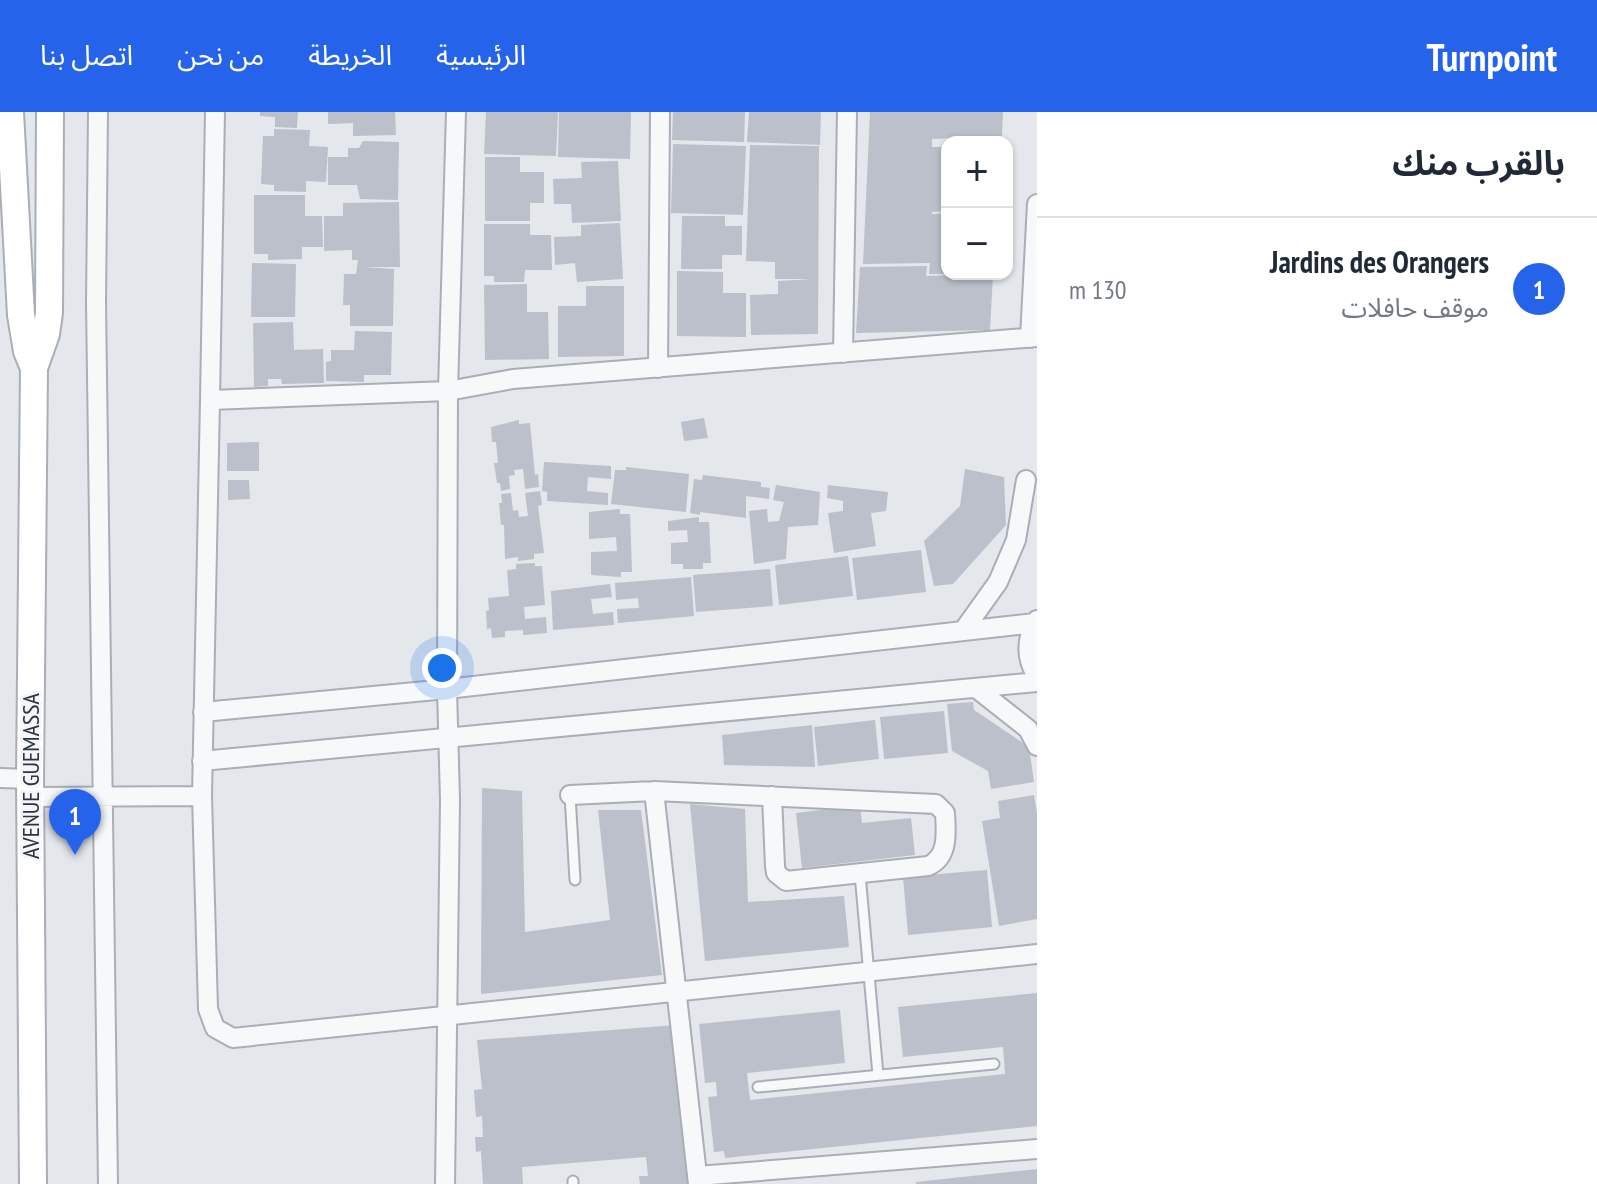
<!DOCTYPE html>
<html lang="ar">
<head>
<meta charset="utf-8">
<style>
  body { margin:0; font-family:"PT Sans Narrow","Noto Sans Arabic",sans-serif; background:#f2f2f3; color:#1f2937; direction:rtl }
  .controls { position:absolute; right:24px; top:24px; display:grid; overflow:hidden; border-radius:16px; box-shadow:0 2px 6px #0004 }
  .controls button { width:72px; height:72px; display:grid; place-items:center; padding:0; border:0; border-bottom:2px solid #e0e1e3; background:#fff; color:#1f2937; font:40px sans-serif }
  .you { position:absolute; left:442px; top:556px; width:28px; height:28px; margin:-20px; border:6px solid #fff; border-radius:50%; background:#1a73e8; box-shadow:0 0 0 12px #1a73e833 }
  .badge { display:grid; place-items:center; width:52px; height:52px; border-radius:50%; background:#2563eb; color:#fff; font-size:26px; font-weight:700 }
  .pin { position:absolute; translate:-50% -66px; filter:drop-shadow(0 2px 4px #0008) }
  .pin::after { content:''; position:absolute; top:42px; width:28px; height:24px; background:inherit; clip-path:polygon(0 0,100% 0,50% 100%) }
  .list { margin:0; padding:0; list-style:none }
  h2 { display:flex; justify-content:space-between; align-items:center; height:104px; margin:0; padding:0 32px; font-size:34px }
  h2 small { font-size:26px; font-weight:400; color:#747a83 }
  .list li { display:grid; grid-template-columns:52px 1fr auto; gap:24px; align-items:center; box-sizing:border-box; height:144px; padding:0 32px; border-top:2px solid #e0e1e3 }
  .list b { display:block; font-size:30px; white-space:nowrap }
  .list p { margin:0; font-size:26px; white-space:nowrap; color:#747a83 }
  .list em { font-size:26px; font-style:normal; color:#747a83 }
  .map { position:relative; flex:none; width:1037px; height:1072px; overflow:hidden; direction:ltr }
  header { display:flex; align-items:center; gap:48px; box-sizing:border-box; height:112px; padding:0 40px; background:#2563eb; color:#fff }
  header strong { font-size:38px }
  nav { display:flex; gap:44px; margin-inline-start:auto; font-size:28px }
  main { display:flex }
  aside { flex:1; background:#fff }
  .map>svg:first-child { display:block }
  .building { fill:#bbc0ca }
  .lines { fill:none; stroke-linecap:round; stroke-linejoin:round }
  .service-casing { stroke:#a9aeb7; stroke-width:13 }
  .minor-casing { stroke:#a9aeb7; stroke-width:22 }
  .secondary-casing { stroke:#a9aeb7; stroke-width:30 }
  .service { stroke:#f7f8fa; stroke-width:9 }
  .minor { stroke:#f7f8fa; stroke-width:18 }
  .secondary { stroke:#fff; stroke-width:26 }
  .labels { text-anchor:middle; stroke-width:6; stroke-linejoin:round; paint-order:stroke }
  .street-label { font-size:24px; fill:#2b3445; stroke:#f4f6f9 }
</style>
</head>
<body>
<header>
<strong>Turnpoint</strong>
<nav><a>الرئيسية</a><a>الخريطة</a><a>من نحن</a><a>اتصل بنا</a></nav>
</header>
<main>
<aside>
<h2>بالقرب منك<small></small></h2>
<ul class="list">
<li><span class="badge">1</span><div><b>Jardins des Orangers</b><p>موقف حافلات</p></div><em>130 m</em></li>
</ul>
</aside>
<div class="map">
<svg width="1037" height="1072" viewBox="0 0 1037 1072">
  <rect width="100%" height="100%" fill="#e4e7ec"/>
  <path class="building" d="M260 0H298L297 16 275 15V5L260 4Z
    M328 0H395L396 23 353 24V11L328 12Z
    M486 0H558L556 44 484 42Z
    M559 0H631L630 47 558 45Z
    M673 0H745L744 30 672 28Z
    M749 0H821L820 33 747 30Z
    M870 0H1003L1002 24 932 27V35H947V99L932 100V102L947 101V162H929L930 151 863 152Z
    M274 17 310 18 309 34 328 35 326 70 306 69V80L274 79V73L261 72 263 24H274Z
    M363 29 399 30 398 88 360 87 357 73H328V45H348V36H359Z
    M673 32 746 34 743 103 671 101Z
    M750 33 819 34 818 222 751 223 750 183 778 182V169L813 167H775V150L746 149Z
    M485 45H520V60H544V91H530V109H485Z
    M618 49 621 109 572 111 571 92H554L553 67 582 66 581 50Z
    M254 83H305V104H322L323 135H302V147L268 148V142H254Z
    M399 90 400 155H364L394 157 393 214H350V193H343L344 162H356L358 148H352V138L324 139V104H343V91Z
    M682 104H725V114H742V143H722V157H681Z
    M620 111 623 167 577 170 575 151 555 153 554 125 581 124V113Z
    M484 112H530V123H551L552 158H525L524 170H494V164H484Z
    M252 151 296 152 295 205H251Z
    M927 154 926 164 993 162 990 218 856 221 860 155Z
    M677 159 723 160V181H746V225L677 224Z
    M527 172V200H548L549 247 485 248 484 173Z
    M586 174H624V244L558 245V194H586Z
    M293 210 294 238 323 237 324 271 282 272 281 267H268V274L254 275 253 211Z
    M355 219 392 220 391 263H364V270L326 269V250L331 249V238H354Z
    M704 306 708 326 684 329 681 310Z
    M519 308V312L530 311 535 363 538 362 539 375 525 377 523 357 514 358 515 363 509 364 510 377 501 379 500 371H497L494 351H498L496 330H492L491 315Z
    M259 330V359H227V331Z
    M544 350 611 354V367L588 365 587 379 608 381V393L547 389V380L542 379Z
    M626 355 689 362 686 400 611 392 615 358H626Z
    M965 357 1004 365 1006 413 953 472 934 474 924 429 960 394Z
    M703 363 761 370V375L770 376 769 387 746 384V406L700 400V403L690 401 694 367 702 368Z
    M228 368H249L250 387 228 388Z
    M776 373 820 380 818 413 788 415 786 447 754 452 749 399 767 397 768 410 779 409 784 390 773 388Z
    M828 373 888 380 886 399 871 401 876 434 834 441 828 401 843 399V389L827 386Z
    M540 379 542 393 538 394 544 441 534 442V447L518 449V445L505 447 504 413H501L499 391H502L501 382 511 381 513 399 518 398 519 405 528 404 525 381Z
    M620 397V402H630L632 460H621V465L591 463V440L617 439 616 425 589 427V400Z
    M699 405V410H709L711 451H703V457H683V452H671V431L688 430 687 418 668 419V409Z
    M921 438 926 480 857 488 852 446Z
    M848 444 853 484 779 493 775 453Z
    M535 451V454H542L545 493 524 495 525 507 546 505 547 521 523 523V518L505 519V525L492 526 491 516 487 517 486 499 489 498 488 486 509 484 507 458 516 457V452Z
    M770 457 773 494 696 500 693 463Z
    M691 465 694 504 618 511 617 497 639 496 638 486 616 488 615 471Z
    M610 472 612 485 591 487 593 502 613 500 614 513 553 518 551 479Z
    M973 590 974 598 1029 635 1034 670 991 677 988 659 952 639 947 592Z
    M944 599 948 641 884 647 880 605Z
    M875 608 879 647 818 654 814 615Z
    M812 613 815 655 724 653 722 623Z
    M482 676 522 679 525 820 610 808 598 698H641L662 863 481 882Z
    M1034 683 1037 702V807L999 814 982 709 1000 706 998 689Z
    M690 692 745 697 748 790 844 784 849 835 705 849Z
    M860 693 862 711 911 706 915 743 802 756 796 701Z
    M987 758 992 815 908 823 903 765Z
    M1037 881V1014L725 1046 724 1039 714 1040 708 985 717 984 716 970 705 971 699 912 840 898 845 951 747 961 750 988 1005 962 1003 935 903 945 898 895Z
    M677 913 688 1072H640L639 1064H648L646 1045 522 1055 523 1072H483L481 1039 476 1040 475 1025H483L482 1004 476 1005 474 978 482 977 477 928Z
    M1037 1057V1072H916V1070Z"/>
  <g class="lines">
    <defs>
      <path id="service" d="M570 683 575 768
        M860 762 878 963
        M758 975 994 952
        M573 1069V1072"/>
      <path id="minor" d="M98 0 96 190 108 1072
        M215 0 210 288 448 279 513 267 1037 225
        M1030 226 1037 92
        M843 241 847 0
        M658 256 660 0
        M1037 508C1026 526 1025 546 1037 564
        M963 519 998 470 1016 428 1026 368
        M976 576 1028 617 1037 634
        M203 600 447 577 1035 511
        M202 649 1037 570
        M0 666 30 667
        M654 679 698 1072
        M570 683 654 679 936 692 945 701C946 721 949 745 928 754L786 769 776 761 775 754 772 684
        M202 684 210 288
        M30 685 202 684 208 897 215 916 233 926 1037 842
        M697 1064 1037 1037
        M445 1072 450 688 447 577 448 279 456 0"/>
      <path id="secondary" d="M10 0 21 203 27 239 34 256
        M33 1072 30 667 34 256 46 222 49 201 50 0"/>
    </defs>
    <use href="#service" class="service-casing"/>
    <use href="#minor" class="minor-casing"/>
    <use href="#secondary" class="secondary-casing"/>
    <use href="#service" class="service"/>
    <use href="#minor" class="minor"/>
    <use href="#secondary" class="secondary"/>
  </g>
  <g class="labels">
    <g class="street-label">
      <text transform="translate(31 664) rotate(-90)" y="8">AVENUE GUEMASSA</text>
    </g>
  </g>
</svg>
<div class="controls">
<button>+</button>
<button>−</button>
</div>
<div class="you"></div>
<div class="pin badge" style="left:75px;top:743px">1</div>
</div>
</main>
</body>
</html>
